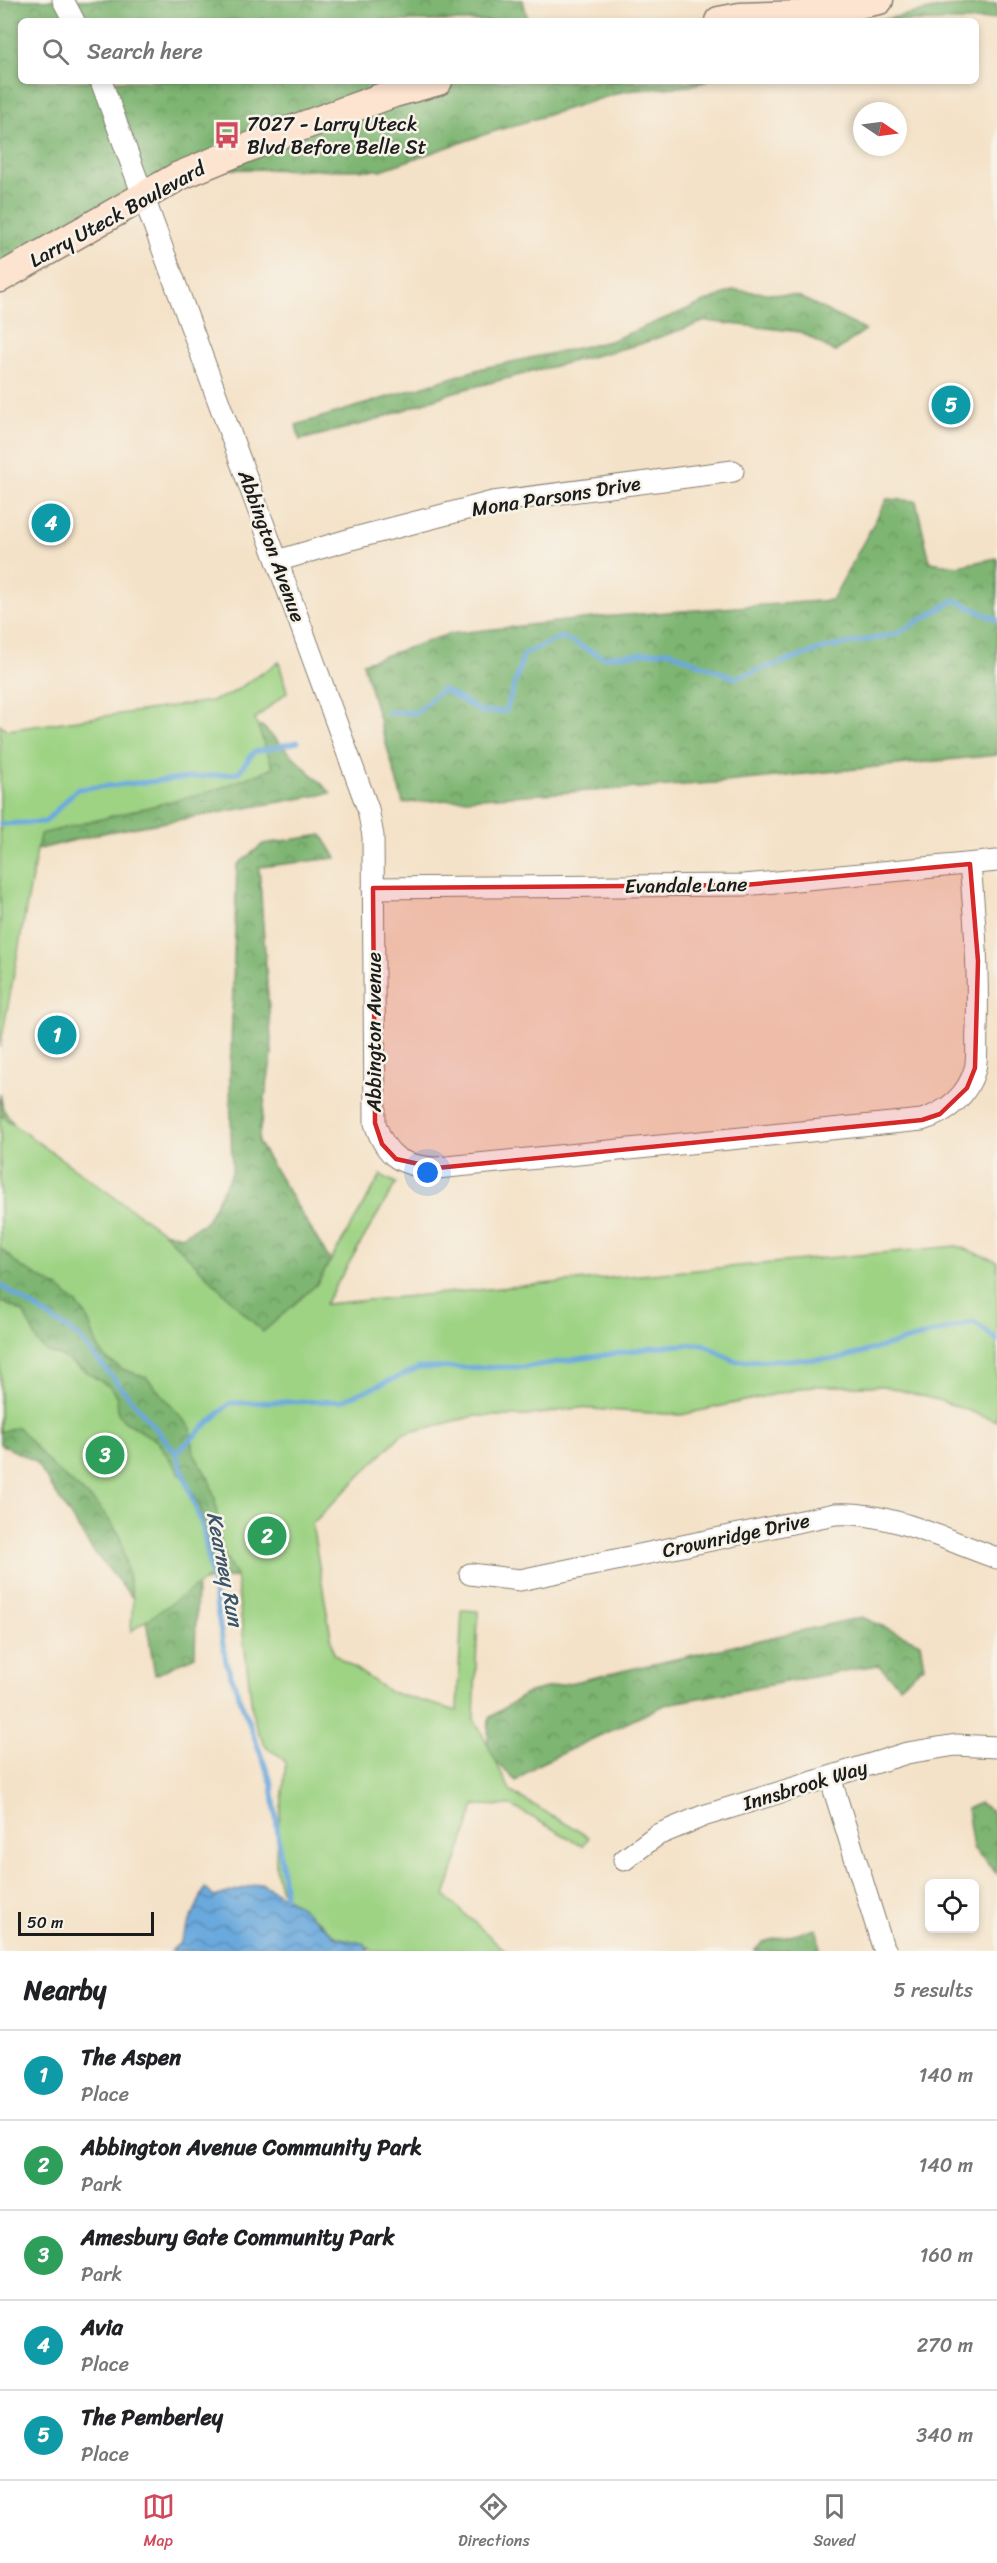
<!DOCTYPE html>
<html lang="en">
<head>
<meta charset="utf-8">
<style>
  body { margin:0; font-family:Sriracha,sans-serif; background:#f2f2f2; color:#202124 }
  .controls { position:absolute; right:18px; bottom:18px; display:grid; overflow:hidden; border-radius:9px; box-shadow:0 3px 9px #0003 }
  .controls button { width:54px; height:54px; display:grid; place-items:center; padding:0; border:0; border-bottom:2px solid #e0e0e0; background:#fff; color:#202124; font:30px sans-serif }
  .compass { position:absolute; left:853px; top:102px; width:54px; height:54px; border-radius:50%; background:#fff; box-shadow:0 3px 9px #0003; rotate:103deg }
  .scale { position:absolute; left:18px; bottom:15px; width:136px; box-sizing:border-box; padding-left:6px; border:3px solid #1c1c1c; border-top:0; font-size:16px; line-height:21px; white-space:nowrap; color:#1c1c1c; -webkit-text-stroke:4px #f7f3e8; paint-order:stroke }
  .you { position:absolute; left:428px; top:1173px; width:21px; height:21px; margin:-15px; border:4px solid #fff; border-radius:50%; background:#1a73e8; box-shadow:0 0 0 9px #1a73e833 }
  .badge { display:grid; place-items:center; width:39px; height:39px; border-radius:50%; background:#d1495b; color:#fff; font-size:20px; font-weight:700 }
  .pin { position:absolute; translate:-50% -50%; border:3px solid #fff; box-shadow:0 2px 6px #0006 }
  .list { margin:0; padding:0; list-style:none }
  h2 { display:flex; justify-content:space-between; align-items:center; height:78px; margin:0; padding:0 24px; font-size:26px }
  h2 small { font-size:20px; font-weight:400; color:#757577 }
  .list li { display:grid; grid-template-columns:39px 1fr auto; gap:18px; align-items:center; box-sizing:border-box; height:90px; padding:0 24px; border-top:2px solid #e0e0e0 }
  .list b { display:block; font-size:22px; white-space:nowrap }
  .list p { margin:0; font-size:20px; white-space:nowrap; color:#757577 }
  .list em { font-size:20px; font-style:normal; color:#757577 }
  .icon { flex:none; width:33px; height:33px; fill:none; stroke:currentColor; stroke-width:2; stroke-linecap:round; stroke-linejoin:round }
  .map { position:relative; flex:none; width:997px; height:1951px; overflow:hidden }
  .search { position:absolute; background:#fff; box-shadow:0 3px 9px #0003; left:18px; right:18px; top:18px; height:66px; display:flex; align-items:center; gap:15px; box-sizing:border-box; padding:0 21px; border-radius:9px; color:#757577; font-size:22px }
  .sheet { height:528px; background:#fff }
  nav { display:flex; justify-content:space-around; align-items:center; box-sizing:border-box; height:84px; border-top:2px solid #e0e0e0; background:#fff; font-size:16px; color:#757577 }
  nav a { display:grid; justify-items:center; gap:3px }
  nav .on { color:#d1495b }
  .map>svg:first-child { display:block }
  .forest { fill:url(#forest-crowns); stroke:#4d6847; stroke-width:1.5 }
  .park { fill:#9ed384; stroke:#5d7850; stroke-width:1.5 }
  .water { fill:url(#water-waves); stroke:#43627c; stroke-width:1.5 }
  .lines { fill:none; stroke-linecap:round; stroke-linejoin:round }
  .stream { stroke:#6aa9dd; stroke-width:5 }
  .street-casing { stroke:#887f72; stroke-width:23 }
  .secondary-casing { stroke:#887f72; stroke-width:31 }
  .street { stroke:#fff; stroke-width:21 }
  .secondary { stroke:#fde4d1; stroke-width:28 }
  .marked { fill:#d62828; fill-opacity:0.2; stroke:#d62828; stroke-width:4.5; stroke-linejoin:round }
  .labels { text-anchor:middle; stroke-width:5; stroke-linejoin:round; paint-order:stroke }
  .poi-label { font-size:20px; fill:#1c1c1c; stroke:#f7f3e8; text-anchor:start }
  .street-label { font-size:20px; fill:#1c1c1c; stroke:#f7f3e8 }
  .water-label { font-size:21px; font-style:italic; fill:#3b5469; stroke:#f7f3e8 }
</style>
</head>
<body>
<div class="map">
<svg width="997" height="1951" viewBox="0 0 997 1951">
  <defs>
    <pattern id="forest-crowns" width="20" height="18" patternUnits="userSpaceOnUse" patternTransform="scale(1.5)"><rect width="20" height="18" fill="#7eb572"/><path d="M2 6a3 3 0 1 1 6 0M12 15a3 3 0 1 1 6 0" fill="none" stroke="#66925d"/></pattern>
    <pattern id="water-waves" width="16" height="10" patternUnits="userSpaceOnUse" patternTransform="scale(1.5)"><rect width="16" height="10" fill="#6aa9dd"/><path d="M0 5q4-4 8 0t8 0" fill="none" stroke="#5689b2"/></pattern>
  </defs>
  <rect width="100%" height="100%" fill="#f7f3e8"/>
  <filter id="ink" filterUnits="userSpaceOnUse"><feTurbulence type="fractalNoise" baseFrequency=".0167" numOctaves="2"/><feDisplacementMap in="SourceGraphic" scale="12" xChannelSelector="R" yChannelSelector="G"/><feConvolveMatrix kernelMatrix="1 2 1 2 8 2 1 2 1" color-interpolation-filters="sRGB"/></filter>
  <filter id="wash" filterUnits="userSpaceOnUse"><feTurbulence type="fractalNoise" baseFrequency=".008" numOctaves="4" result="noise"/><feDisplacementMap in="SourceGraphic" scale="24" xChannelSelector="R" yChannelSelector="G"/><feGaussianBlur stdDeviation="1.35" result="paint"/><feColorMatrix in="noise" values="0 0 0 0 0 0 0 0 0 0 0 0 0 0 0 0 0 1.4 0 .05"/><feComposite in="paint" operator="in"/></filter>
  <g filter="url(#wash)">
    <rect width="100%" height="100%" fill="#f4e2c8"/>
    <path class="forest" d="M0 0H523L528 21H21V81H708L689 86 625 91 486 134 381 170 178 169 0 278Z
      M997 3V18L967 21H876L944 7Z
      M734 290 798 296 865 330 835 352 801 332 706 321 640 344 454 392 370 422 300 440 296 425 483 368 610 341Z
      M887 499 916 501 930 562 958 566 997 558V755L715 783 403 803 363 663 449 634 601 617 832 600Z
      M262 726 331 793 103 833 12 856 0 757Z
      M322 835 336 858 259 867 272 1054 258 1142 334 1267 240 1576 197 1583 195 1656 155 1675 145 1613 91 1548 35 1461 0 1444V1093L3 1109 44 1167 145 1233 163 1232 182 1236 206 1222 232 1172 230 1078 237 865 263 844Z
      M862 1617 920 1643 924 1666 900 1686 878 1665 667 1704 537 1765 516 1781 487 1753 489 1718 529 1692Z
      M979 1803 992 1811 997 1839V1874L973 1848 967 1809Z
      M817 1928 820 1951H754L763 1942Z"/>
    <path class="park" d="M279 662 287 692 255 719 273 768 209 792 40 834 0 1048V724L7 730 211 701 229 695Z
      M0 1115 163 1232 263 1332 317 1284 381 1175 396 1183 325 1304 957 1246 997 1261V1421L941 1401 884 1386H812L681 1415 577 1408 527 1416H475L402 1434 312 1524 334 1654 390 1692 457 1711 462 1610 478 1611 474 1718 511 1792 589 1837 583 1846 512 1806 475 1805 445 1896 506 1951H373C361 1940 348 1943 335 1936 329 1933 326 1929 322 1924 314 1916 293 1905 285 1896 266 1874 282 1812 284 1783 284 1778 286 1770 285 1764 283 1754 275 1755 269 1749 261 1742 256 1726 253 1716L236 1575 221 1549 215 1498 209 1479 194 1454 191 1428 146 1377 122 1369 106 1359 98 1347 86 1315 76 1303 59 1288 21 1267 0 1248Z
      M0 1301 23 1312 39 1344 47 1352 61 1356 110 1387 117 1397 118 1413 124 1421 157 1441 194 1494 201 1510 215 1573 131 1631 133 1599 120 1535 97 1504 55 1469 18 1427 0 1432Z"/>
    <path class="water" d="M261 1883 298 1905 336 1937 365 1944 369 1951H170L180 1943 205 1888 214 1897Z"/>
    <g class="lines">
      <path class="stream" d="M388 712 416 713 442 689 482 712 506 711 524 654 562 637 603 657 668 651 735 678 822 649 896 634 955 600 997 620
        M0 824 45 822 77 789 238 773 254 752 298 742
        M0 1285 78 1336 176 1453 203 1528 226 1662 272 1784 285 1896
        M176 1453 230 1403 341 1401 419 1368 525 1367 665 1346 703 1344 734 1361 838 1359 974 1322 997 1340"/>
    </g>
  </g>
  <g filter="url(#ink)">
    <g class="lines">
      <defs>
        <path id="street" d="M63 0 74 21
          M101 81 368 809 373 836 375 1123C386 1158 402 1166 437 1168L922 1120C947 1112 967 1097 975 1069 978 1057 976 1041 977 1028 979 973 975 919 970 864
          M277 561 351 539 493 502 733 471
          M373 888 744 885 997 861
          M470 1574 520 1580 835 1514C886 1510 948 1541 997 1558
          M830 1777 882 1944 886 1951
          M624 1860 657 1835 703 1816 907 1753 956 1745 997 1747"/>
        <path id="secondary" d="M719 21 740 17 803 15 879 0
          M0 278 179 176 286 132 394 93 438 81"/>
      </defs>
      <use href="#street" class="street-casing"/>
      <use href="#secondary" class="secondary-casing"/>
      <use href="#street" class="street"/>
      <use href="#secondary" class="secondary"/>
    </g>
  </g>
  <path class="marked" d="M970 864 978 961 975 1068 967 1088 940 1114 922 1120 437 1168 396 1159 382 1144 375 1123 373 888 744 885Z"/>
  <defs>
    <symbol id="bus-bare" viewBox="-9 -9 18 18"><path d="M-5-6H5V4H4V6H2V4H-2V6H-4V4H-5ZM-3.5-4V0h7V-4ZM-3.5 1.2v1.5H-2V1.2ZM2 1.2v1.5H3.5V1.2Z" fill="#d1495b" stroke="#f7f3e8" stroke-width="2.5" paint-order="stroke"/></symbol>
  </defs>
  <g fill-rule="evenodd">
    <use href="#bus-bare" x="208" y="116" width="38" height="38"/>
  </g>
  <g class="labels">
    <g class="poi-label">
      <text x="247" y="131">7027 - Larry Uteck<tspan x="247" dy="23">Blvd Before Belle St</tspan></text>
    </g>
    <g class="street-label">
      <text transform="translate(117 214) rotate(-29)" y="7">Larry Uteck Boulevard</text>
      <text transform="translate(556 496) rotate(-9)" y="7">Mona Parsons Drive</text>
      <text transform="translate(272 546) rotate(70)" y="7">Abbington Avenue</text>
      <text transform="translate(686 885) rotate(-1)" y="7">Evandale Lane</text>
      <text transform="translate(374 1032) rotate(-90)" y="7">Abbington Avenue</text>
      <text transform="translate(736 1535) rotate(-12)" y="7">Crownridge Drive</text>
      <text transform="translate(805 1785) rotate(-17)" y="7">Innsbrook Way</text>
    </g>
    <g class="water-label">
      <text transform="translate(225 1569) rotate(79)" y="7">Kearney Run</text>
    </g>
  </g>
</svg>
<div class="controls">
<button><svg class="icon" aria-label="locate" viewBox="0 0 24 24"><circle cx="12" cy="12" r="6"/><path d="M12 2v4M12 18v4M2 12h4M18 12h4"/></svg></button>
</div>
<svg class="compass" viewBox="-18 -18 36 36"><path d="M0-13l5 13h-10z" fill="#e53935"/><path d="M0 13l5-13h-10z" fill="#757577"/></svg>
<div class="scale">50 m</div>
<div class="you"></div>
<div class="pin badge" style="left:57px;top:1035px;background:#0f9aa8">1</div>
<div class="pin badge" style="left:267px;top:1536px;background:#2e9e5b">2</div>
<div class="pin badge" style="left:105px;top:1455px;background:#2e9e5b">3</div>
<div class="pin badge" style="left:51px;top:523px;background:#0f9aa8">4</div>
<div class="pin badge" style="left:951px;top:405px;background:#0f9aa8">5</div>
<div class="search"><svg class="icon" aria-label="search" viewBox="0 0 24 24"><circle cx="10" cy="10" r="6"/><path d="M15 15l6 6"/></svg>Search here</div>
</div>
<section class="sheet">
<h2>Nearby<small>5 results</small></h2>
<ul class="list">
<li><span class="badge" style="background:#0f9aa8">1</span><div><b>The Aspen</b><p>Place</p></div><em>140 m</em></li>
<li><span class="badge" style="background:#2e9e5b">2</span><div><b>Abbington Avenue Community Park</b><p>Park</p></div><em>140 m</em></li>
<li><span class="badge" style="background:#2e9e5b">3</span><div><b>Amesbury Gate Community Park</b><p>Park</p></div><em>160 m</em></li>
<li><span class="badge" style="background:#0f9aa8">4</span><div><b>Avia</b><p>Place</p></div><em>270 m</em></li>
<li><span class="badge" style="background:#0f9aa8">5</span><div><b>The Pemberley</b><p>Place</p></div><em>340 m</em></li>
</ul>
</section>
<nav>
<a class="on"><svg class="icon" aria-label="map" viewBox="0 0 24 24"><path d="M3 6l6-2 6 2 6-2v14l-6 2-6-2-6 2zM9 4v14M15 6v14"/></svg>Map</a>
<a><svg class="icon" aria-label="directions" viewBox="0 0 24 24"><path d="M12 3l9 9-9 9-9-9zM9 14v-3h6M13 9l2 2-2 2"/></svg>Directions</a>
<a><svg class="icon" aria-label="saved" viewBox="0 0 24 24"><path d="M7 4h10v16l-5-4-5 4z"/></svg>Saved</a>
</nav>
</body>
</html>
